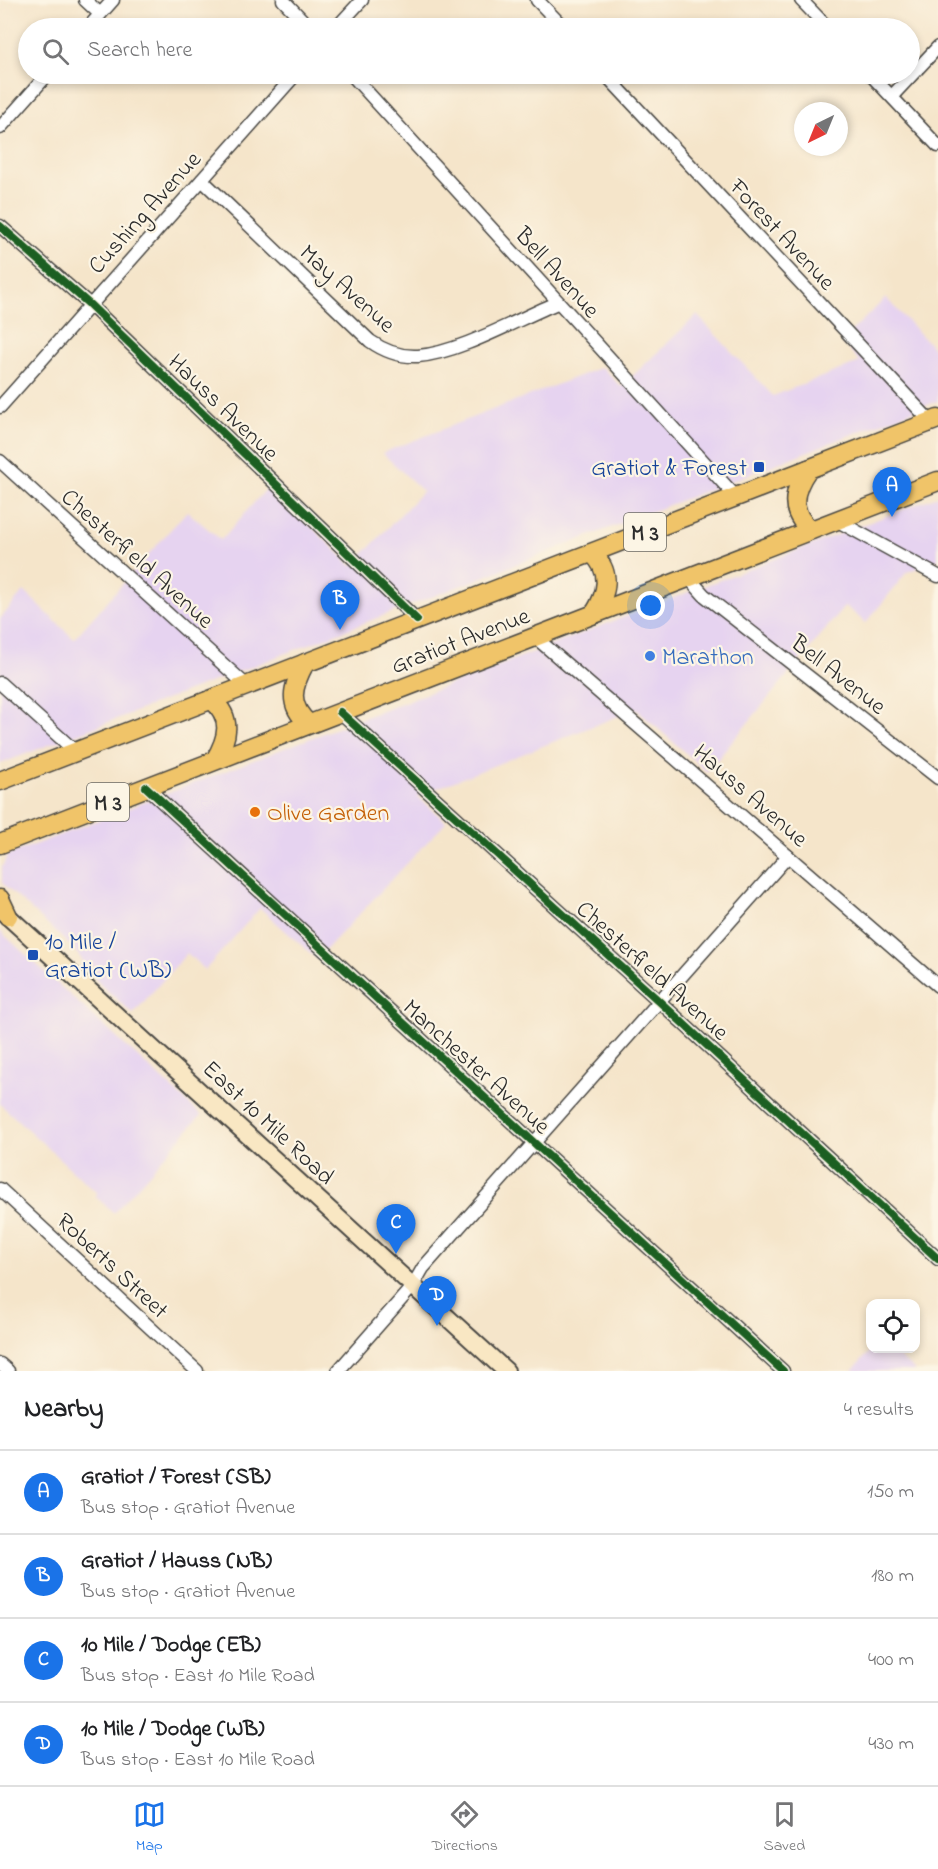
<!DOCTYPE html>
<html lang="en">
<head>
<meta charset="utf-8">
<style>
  body { margin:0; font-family:"Indie Flower",sans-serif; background:#f6f6f6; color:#202124 }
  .controls { position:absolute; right:18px; bottom:18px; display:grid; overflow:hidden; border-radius:12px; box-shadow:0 3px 9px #0003 }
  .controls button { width:54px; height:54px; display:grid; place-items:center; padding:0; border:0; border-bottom:2px solid #e0e0e0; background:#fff; color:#202124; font:30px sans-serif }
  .compass { position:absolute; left:794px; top:102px; width:54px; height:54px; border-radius:50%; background:#fff; box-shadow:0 3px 9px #0003; rotate:223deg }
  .you { position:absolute; left:651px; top:606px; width:21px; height:21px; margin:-15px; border:4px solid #fff; border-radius:50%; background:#1a73e8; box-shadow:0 0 0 9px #1a73e833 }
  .badge { display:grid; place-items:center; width:39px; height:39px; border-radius:50%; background:#1a73e8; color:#fff; font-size:20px; font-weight:700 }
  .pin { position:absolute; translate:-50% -50px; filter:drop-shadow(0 2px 3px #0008) }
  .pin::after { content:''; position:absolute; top:32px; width:21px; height:18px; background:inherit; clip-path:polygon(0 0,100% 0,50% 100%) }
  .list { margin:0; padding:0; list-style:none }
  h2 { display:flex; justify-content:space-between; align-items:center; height:78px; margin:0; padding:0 24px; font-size:26px }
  h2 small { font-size:20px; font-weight:400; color:#757577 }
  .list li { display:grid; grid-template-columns:39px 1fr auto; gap:18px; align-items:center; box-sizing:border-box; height:84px; padding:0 24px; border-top:2px solid #e0e0e0 }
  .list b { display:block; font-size:22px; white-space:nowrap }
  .list p { margin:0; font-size:20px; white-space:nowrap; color:#757577 }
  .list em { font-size:20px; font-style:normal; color:#757577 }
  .icon { flex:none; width:33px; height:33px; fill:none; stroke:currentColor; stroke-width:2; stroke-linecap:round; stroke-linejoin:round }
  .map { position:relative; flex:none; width:938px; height:1371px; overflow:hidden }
  .search { position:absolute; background:#fff; box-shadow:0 3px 9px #0003; left:18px; right:18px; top:18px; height:66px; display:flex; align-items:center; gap:15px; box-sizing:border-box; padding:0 21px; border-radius:33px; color:#757577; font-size:22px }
  .sheet { height:414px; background:#fff }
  nav { display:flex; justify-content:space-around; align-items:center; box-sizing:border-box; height:84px; border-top:2px solid #e0e0e0; background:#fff; font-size:16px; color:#757577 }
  nav a { display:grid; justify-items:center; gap:3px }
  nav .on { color:#1a73e8 }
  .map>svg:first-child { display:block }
</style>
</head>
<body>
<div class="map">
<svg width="938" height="1371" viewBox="0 0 938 1371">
  <rect width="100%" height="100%" fill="#fcf5e5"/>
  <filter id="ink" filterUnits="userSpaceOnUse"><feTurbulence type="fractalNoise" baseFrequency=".0167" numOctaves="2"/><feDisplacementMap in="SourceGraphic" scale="12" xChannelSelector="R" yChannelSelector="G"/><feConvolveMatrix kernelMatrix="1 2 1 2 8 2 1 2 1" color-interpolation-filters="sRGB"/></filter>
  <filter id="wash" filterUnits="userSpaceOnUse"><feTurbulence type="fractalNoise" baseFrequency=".008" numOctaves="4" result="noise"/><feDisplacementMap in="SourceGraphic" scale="24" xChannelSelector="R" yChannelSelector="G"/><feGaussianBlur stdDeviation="1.35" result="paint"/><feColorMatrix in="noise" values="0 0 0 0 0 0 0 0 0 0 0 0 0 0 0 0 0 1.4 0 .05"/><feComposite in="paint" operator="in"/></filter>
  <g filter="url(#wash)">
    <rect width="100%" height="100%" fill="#f5e5ca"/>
    <!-- built -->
    <g fill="#e6d3f0">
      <path d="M 886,298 L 938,353 L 938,401 L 0,764 L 0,619 L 24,591 L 74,639 L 187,511 L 221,540 L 269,486 L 352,566 L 423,491 L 382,453 L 602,367 L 621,387 L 697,315 L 773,396 L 860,362 L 841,341 Z"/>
      <path d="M 938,496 L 938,560 L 907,572 L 866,623 L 845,606 L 707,772 L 636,709 L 417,796 L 446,822 L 317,959 L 260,908 L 205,970 L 187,953 L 133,1014 L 98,982 L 74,949 L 2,883 L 2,867 L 8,855 Z"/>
      <path d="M 0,931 L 201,1115 L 114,1213 L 95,1196 L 97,1193 L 0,1104 Z"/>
      <path d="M 873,1348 L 890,1349 L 915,1371 L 852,1371 Z"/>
    </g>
  </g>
  <g filter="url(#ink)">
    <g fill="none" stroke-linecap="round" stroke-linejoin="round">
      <!-- minor casing -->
      <g stroke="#494743" stroke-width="15">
        <g id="minor">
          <path d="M 85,0 L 100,14"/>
          <path d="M 283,0 L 310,28"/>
          <path d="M 537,0 L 564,28"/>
          <path d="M 801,0 L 828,28"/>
          <path d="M 88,28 L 113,0"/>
          <path d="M 336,28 L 362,0"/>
          <path d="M 351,74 L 736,497"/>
          <path d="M 605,74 L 931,422"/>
          <path d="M 870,74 L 938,146"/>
          <path d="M 892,96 L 938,47"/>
          <path d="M 0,128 L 48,74"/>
          <path d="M 202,180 L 370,341 C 384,351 400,357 418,356 C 459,353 518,319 557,303"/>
          <path d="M 0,226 L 89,304 L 417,620"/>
          <path d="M 0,407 L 296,74"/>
          <path d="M 0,461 L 247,686"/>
          <path d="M 836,520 L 938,576"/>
          <path d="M 688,577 L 704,595 L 938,778"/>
          <path d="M 535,637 L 938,986"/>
          <path d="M 0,683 L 76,752"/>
          <path d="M 340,712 L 660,1002 L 938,1259"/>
          <path d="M 146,787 L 783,1371"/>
          <path d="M 0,1189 L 197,1371"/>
          <path d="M 0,1364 L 8,1371"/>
          <path d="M 338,1371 L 412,1287 L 423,1268 L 788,856"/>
        </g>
      </g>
      <!-- secondary casing -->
      <g stroke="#494743" stroke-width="20">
        <path id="secondary" d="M 0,909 L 506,1371"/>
      </g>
      <!-- primary casing -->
      <g stroke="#494743" stroke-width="21">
        <g id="primary">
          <path d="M 808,469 C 792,492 789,512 811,530"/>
          <path d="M 592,553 C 612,572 608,592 594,614"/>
          <path d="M 305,663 C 292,687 287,705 309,724"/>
          <path d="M 212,700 C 233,718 228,738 215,760"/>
          <path d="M 0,781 L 938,419"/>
          <path d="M 0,844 L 938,481"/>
          <path d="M 0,899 L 8,916"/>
        </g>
      </g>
      <!-- minor -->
      <use href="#minor" stroke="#fff" stroke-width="12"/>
      <!-- secondary -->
      <use href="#secondary" stroke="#f9e7c3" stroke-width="16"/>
      <!-- primary -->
      <use href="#primary" stroke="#f0c469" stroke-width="18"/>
      <!-- cycleway casing -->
      <g stroke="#fcf5e5" stroke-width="11">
        <g id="cycleway">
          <path d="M 0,226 L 89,304 L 417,620"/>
          <path d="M 340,712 L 660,1002 L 938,1259"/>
          <path d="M 146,787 L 783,1371"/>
        </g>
      </g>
      <!-- cycleway -->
      <use href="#cycleway" stroke="#1b5e20" stroke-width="8"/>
    </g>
  </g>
  <!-- markers -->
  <g fill="#1a4fb4" stroke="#fcf5e5" stroke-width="2">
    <rect x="753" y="461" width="12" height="12" rx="3"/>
    <rect x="27" y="949" width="12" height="12" rx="3"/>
  </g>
  <circle fill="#3f7fe0" stroke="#fcf5e5" stroke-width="2" cx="650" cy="656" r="6"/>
  <circle fill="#e8710a" stroke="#fcf5e5" stroke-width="2" cx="255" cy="812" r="6"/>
  <g text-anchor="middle" stroke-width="4.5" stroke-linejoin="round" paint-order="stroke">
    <!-- shield labels -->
    <g fill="#fcf5e5" stroke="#6a6863" stroke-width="1.5">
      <rect x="624" y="513" width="42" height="38" rx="4.5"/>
      <rect x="87" y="783" width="42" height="38" rx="4.5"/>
    </g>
    <g font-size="22" font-weight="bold" fill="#2b2b2b">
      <text x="645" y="540">M 3</text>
      <text x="108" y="810">M 3</text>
    </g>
    <!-- street labels -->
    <g font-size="24" fill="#2b2b2b" stroke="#fcf5e5">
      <text transform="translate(144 212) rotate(-48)" y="8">Cushing Avenue</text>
      <text transform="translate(783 234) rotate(47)" y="8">Forest Avenue</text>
      <text transform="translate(558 272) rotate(48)" y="8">Bell Avenue</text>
      <text transform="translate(348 288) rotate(42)" y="8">May Avenue</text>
      <text transform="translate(224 407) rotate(44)" y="8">Hauss Avenue</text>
      <text transform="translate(138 558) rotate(42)" y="8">Chesterfield Avenue</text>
      <text transform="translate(460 640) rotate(-21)" y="8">Gratiot Avenue</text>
      <text transform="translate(839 674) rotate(38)" y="8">Bell Avenue</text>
      <text transform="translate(751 795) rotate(41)" y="8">Hauss Avenue</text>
      <text transform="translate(653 970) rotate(42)" y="8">Chesterfield Avenue</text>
      <text transform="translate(477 1066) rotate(42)" y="8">Manchester Avenue</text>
      <text transform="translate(269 1122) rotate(43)" y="8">East 10 Mile Road</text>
      <text transform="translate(113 1265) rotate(43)" y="8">Roberts Street</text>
    </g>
    <!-- transit labels -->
    <g font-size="24" fill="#164399" stroke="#fcf5e5" text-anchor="end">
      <text x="747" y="475">Gratiot &amp; Forest</text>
      <text x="45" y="949" text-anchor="start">10 Mile /<tspan x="45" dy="28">Gratiot (WB)</tspan></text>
    </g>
    <!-- shop labels -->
    <g font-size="24" fill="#366cbe" stroke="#fcf5e5" text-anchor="start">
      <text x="662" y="664">Marathon</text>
    </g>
    <!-- food labels -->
    <g font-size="24" fill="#c56008" stroke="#fcf5e5" text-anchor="start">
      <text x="267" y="820">Olive Garden</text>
    </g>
  </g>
</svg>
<div class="controls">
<button><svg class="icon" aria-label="locate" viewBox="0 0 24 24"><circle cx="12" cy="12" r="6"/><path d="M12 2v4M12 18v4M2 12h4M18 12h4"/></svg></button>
</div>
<svg class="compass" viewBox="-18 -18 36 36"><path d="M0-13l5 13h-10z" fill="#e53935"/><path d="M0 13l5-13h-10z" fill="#757577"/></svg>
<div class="you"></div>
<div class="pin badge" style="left:892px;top:517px">A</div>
<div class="pin badge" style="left:340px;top:630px">B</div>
<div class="pin badge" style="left:396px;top:1254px">C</div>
<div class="pin badge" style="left:437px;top:1326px">D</div>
<div class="search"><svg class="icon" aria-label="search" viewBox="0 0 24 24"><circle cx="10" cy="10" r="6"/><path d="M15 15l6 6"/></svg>Search here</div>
</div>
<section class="sheet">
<h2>Nearby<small>4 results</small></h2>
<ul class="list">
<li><span class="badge">A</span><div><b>Gratiot / Forest (SB)</b><p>Bus stop · Gratiot Avenue</p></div><em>150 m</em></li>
<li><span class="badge">B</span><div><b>Gratiot / Hauss (NB)</b><p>Bus stop · Gratiot Avenue</p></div><em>180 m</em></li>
<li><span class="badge">C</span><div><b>10 Mile / Dodge (EB)</b><p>Bus stop · East 10 Mile Road</p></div><em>400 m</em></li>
<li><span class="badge">D</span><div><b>10 Mile / Dodge (WB)</b><p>Bus stop · East 10 Mile Road</p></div><em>430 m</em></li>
</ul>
</section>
<nav>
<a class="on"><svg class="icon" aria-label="map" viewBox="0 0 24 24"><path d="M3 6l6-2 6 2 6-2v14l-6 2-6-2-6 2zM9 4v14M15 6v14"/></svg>Map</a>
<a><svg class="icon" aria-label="directions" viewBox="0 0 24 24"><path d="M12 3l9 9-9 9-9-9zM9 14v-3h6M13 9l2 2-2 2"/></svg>Directions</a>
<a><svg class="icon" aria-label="saved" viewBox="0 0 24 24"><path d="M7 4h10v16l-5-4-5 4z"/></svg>Saved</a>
</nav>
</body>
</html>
